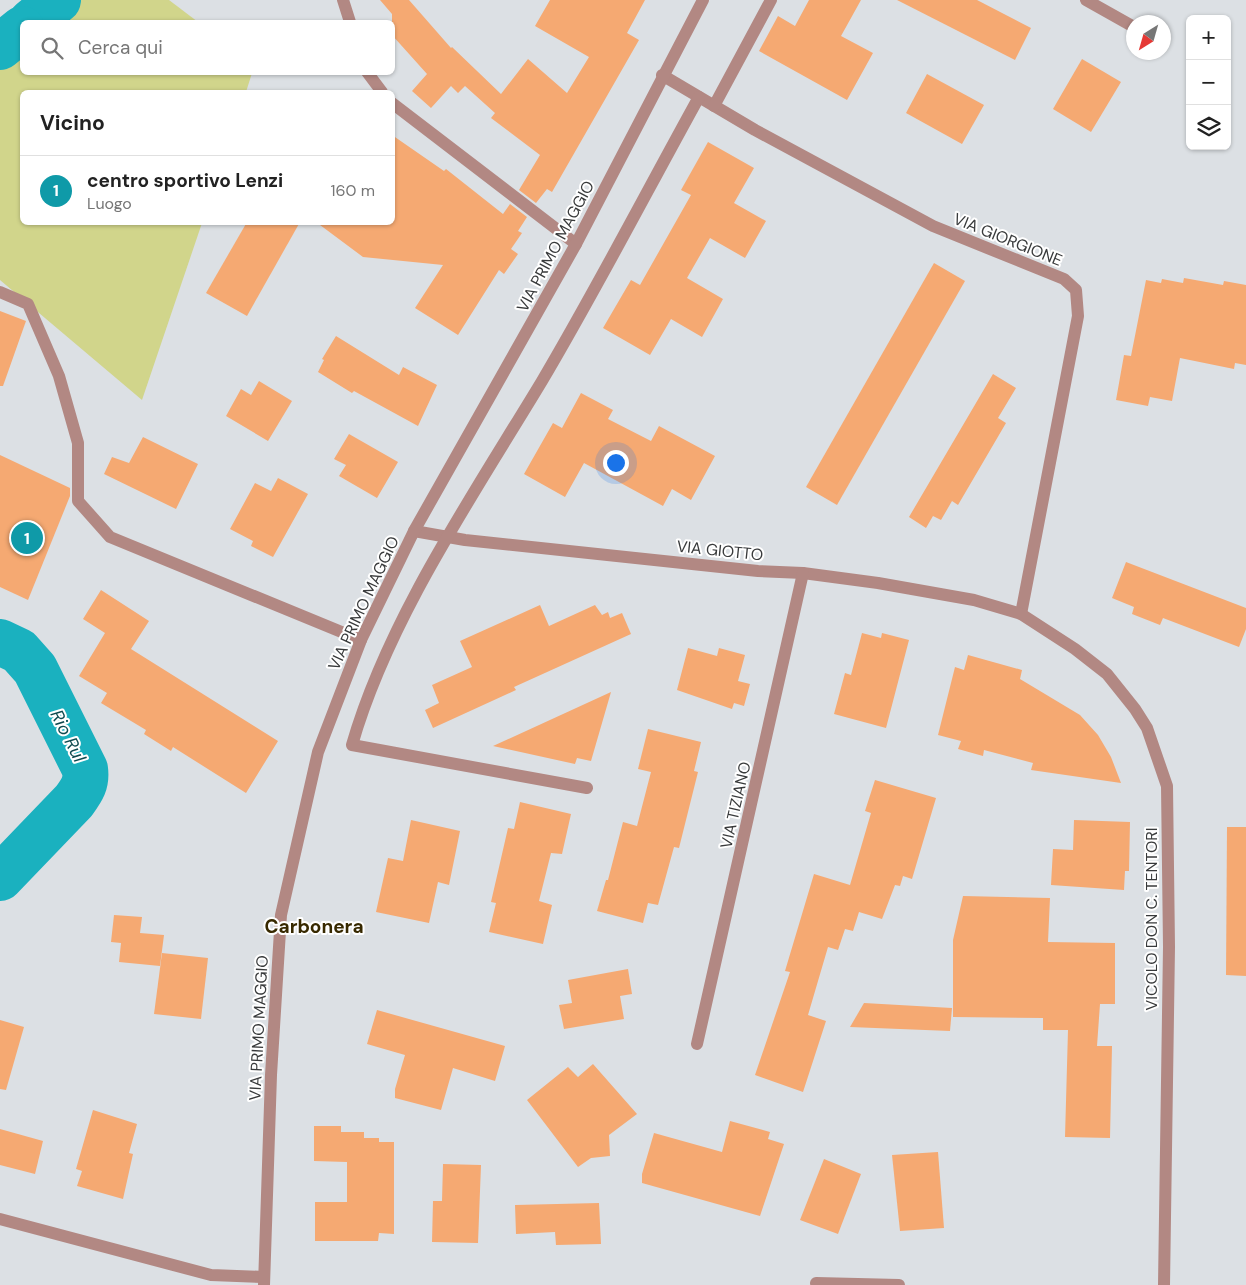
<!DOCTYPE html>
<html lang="it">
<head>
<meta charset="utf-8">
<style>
  body { margin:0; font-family:"DM Sans",sans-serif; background:#f2f2f2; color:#222 }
  .controls { position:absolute; right:15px; top:15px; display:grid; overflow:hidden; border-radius:8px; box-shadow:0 1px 4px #0004 }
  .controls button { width:45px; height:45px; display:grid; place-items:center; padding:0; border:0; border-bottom:1px solid #e0e0e0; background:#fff; color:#222; font:25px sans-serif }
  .compass { position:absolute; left:1126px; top:15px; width:45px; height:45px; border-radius:50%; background:#fff; box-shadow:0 1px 4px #0004; rotate:217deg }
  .you { position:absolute; left:615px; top:462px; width:18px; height:18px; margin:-12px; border:4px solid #fff; border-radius:50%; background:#1a73e8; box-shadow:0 0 0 8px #1a73e833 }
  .badge { display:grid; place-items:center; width:32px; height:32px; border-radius:50%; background:#7c3aed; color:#fff; font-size:16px; font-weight:700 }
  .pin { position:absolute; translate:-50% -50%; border:2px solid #fff; box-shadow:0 1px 5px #0006 }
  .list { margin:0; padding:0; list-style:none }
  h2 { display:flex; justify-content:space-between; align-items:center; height:65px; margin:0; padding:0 20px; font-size:21px }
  h2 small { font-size:16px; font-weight:400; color:#767676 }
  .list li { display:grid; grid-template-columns:32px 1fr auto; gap:15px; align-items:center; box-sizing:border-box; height:70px; padding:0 20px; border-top:1px solid #e0e0e0 }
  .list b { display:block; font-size:19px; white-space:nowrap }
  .list p { margin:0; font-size:16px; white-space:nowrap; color:#767676 }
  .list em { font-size:16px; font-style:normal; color:#767676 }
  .icon { flex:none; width:28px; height:28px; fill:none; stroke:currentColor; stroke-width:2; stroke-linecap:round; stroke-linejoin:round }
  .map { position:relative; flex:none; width:1246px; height:1285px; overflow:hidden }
  .search { position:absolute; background:#fff; box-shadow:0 1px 4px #0004; left:20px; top:20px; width:375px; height:55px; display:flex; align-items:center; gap:12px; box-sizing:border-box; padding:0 18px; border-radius:8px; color:#767676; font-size:19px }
  .panel { position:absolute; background:#fff; box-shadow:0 1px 4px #0004; left:20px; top:90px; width:375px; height:135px; border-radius:8px }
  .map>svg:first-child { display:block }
</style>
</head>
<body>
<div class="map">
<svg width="1246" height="1285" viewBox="0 0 1246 1285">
  <rect width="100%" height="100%" fill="#dce0e4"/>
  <!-- green -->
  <g fill="#d1d58b">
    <path d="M 76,0 L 169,0 L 198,22 L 68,22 Z"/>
    <path d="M 22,29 L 22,72 L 252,73 L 246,92 L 22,92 L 22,222 L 202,223 L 142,400 L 0,280 L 0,47 Z"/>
  </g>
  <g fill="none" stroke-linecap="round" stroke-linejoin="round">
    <!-- river -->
    <g stroke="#1ab1bf" stroke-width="46">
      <path d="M 31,22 L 58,0"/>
      <path d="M 0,47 L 22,29"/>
      <path d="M 0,642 L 19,651 L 35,669 L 85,769 C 87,783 82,790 74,801 L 0,878"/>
    </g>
  </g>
  <!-- building -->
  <g fill="#f5a972">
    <path d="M 380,0 L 409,0 L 451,48 L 452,47 L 501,94 L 528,59 L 567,93 L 589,57 L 535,26 L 550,0 L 645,0 L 627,33 L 639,40 L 552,192 L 547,189 L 536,203 L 519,190 L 540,155 L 491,118 L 495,113 L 465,86 L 458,93 L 451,86 L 431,108 L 412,91 L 427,74 L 392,35 L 392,14 Z"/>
    <path d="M 809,0 L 861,0 L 841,36 L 873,53 L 847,100 L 759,51 L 778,16 L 795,26 Z"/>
    <path d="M 897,0 L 977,0 L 1031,28 L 1015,60 Z"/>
    <path d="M 1082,59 L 1121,82 L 1091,132 L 1053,109 Z"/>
    <path d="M 927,74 L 984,105 L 962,144 L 906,113 Z"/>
    <path d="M 392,135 L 444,171 L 446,169 L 503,214 L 510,204 L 527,217 L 518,231 L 522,233 L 511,249 L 518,254 L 504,274 L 499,270 L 458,335 L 415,308 L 443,265 L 363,257 L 316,222 L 392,222 Z"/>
    <path d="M 708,142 L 754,168 L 734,203 L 766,221 L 745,258 L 710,238 L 687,278 L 723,299 L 702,337 L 671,319 L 650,355 L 603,328 L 631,280 L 640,285 L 691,195 L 681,190 Z"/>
    <path d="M 247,222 L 300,222 L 247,316 L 206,293 Z"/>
    <path d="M 934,263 L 965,281 L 837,505 L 806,487 Z"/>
    <path d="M 1184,278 L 1223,285 L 1224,281 L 1246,285 L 1246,365 L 1235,363 L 1234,369 L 1180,358 L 1172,401 L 1150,397 L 1148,406 L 1116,400 L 1124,355 L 1131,356 L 1146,280 L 1161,283 L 1162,279 L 1183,283 Z"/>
    <path d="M 0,311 L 26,321 L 3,386 L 0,386 Z"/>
    <path d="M 336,336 L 399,375 L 403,367 L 437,385 L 418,426 L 354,391 L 352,393 L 318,372 L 324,360 L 322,359 Z"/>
    <path d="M 993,374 L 1016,388 L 998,418 L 1006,423 L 958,505 L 952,501 L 941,520 L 933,516 L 926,528 L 909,517 Z"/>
    <path d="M 259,381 L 292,401 L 268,441 L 226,416 L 241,389 L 251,395 Z"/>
    <path d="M 581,393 L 613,410 L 608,419 L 651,441 L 659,426 L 715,456 L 691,500 L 672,489 L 663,506 L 584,463 L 565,497 L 524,474 L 553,423 L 562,428 Z"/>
    <path d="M 349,434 L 398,462 L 377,498 L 339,476 L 346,465 L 334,459 Z"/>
    <path d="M 143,437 L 198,464 L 176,509 L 104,474 L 112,457 L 129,463 Z"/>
    <path d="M 0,455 L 70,488 L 70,496 L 28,600 L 0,587 Z"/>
    <path d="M 278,478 L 308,494 L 273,557 L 251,546 L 253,541 L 230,529 L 255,483 L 271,491 Z"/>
    <path d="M 1126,562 L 1246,608 L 1246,629 L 1239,647 L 1163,618 L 1160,625 L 1132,614 L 1134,607 L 1112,598 Z"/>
    <path d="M 101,590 L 149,621 L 131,649 L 278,741 L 246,793 L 173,747 L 171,751 L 144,734 L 146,730 L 101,703 L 107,693 L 79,676 L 105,633 L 83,619 Z"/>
    <path d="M 540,605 L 549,626 L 595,605 L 602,615 L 608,612 L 610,618 L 622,613 L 631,634 L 514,687 L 516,690 L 433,728 L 425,710 L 439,703 L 432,685 L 472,667 L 460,641 Z"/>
    <path d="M 862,633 L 881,638 L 882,633 L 909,640 L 886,728 L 834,714 L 845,673 L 851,675 Z"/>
    <path d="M 688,648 L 717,656 L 719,648 L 745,655 L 738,681 L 750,684 L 744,706 L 734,703 L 732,709 L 677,690 Z"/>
    <path d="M 968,655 L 1022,670 L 1020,679 L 1080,715 L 1098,735 L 1111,757 L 1121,783 L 1031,770 L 1033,763 L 984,750 L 983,756 L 958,749 L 961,741 L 938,735 L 955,667 L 964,670 Z"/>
    <path d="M 611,692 L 591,761 L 577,758 L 575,764 L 493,746 Z"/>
    <path d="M 648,729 L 701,742 L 694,771 L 698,772 L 679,848 L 674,847 L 658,905 L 648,903 L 643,923 L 597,911 L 606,880 L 608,880 L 623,822 L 637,826 L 651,772 L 638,769 Z"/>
    <path d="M 875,780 L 936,798 L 912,879 L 903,876 L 900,886 L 895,885 L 882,919 L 859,912 L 853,931 L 845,929 L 838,950 L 828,947 L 808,1015 L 826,1021 L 803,1092 L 755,1075 L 790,972 L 785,971 L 814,874 L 850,885 L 871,813 L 865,811 Z"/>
    <path d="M 520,802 L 571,814 L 562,854 L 551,853 L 539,901 L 552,905 L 543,944 L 489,932 L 496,903 L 491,902 L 508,828 L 514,829 Z"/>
    <path d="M 411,820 L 460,831 L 449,885 L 438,882 L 429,923 L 376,912 L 388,858 L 403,861 Z"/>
    <path d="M 1074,820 L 1130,822 L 1129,871 L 1125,871 L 1124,890 L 1051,885 L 1053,849 L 1073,850 Z"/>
    <path d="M 1227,827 L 1246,827 L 1246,976 L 1226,975 Z"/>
    <path d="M 963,896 L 1050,898 L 1048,942 L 1115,943 L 1115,1004 L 1100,1004 L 1097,1046 L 1112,1046 L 1110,1138 L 1065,1137 L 1068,1030 L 1043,1030 L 1043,1018 L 953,1017 L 953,940 Z"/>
    <path d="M 114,915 L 142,917 L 140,933 L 164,935 L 160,966 L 119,962 L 121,943 L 111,942 Z"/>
    <path d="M 162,953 L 208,958 L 201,1019 L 154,1014 Z"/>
    <path d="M 628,969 L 632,994 L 620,996 L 624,1019 L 564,1029 L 559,1005 L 572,1003 L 568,980 Z"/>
    <path d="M 864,1003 L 952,1008 L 950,1031 L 850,1027 Z"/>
    <path d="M 377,1010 L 505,1046 L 495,1081 L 453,1068 L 441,1110 L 395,1098 L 395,1089 L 405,1055 L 367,1044 Z"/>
    <path d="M 0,1020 L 24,1027 L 6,1090 L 0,1089 Z"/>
    <path d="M 593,1064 L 637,1114 L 609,1135 L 610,1156 L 591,1158 L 578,1167 L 527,1100 L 568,1067 L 578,1077 Z"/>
    <path d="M 93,1110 L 137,1124 L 129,1153 L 133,1154 L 123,1199 L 77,1186 L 82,1171 L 76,1169 Z"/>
    <path d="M 730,1121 L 770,1132 L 768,1139 L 784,1144 L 760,1216 L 642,1183 L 642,1174 L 654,1133 L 722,1152 Z"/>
    <path d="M 314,1126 L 341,1126 L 341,1132 L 364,1132 L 364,1138 L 379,1138 L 379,1142 L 394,1142 L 394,1234 L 379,1233 L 378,1241 L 315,1241 L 315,1202 L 347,1202 L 347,1162 L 314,1161 Z"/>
    <path d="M 0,1129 L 43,1141 L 35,1174 L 0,1165 Z"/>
    <path d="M 938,1152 L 944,1228 L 900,1231 L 892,1155 Z"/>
    <path d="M 824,1159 L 861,1174 L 838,1234 L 800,1220 Z"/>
    <path d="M 443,1164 L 481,1165 L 478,1243 L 432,1242 L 433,1201 L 442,1201 Z"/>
    <path d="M 599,1203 L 601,1244 L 556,1245 L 555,1232 L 516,1234 L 515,1205 Z"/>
  </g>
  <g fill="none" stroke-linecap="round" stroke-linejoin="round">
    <!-- minor -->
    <g stroke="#b28883" stroke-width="12">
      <path d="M 343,0 L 350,22"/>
      <path d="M 1086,0 L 1134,27"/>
      <path d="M 367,72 L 382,92"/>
      <path d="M 662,75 L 755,130 L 933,226 L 1064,279 L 1076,290 L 1078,316 L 1021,614"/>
      <path d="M 392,103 L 576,244"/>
      <path d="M 714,106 L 771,0"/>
      <path d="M 0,292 L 28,304 L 59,376 L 78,443 L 78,501 L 110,537 L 361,640"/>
      <path d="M 414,531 L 465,540 L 758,571 L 803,573 L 878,583 L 974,600 L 1021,614 L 1075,649 L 1107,674 L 1135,709 L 1147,728 L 1167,786 L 1169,947 L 1164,1285"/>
      <path d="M 587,788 L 352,745 C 388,619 474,494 542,381 C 597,288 647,191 699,97"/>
      <path d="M 697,1044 L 803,573"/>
      <path d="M 0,1219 L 211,1275 L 264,1277"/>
      <path d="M 816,1283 L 899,1285"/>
      <path d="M 264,1285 L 271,1075 L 281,915 L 318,752 L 361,640 L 414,531 L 576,244 L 703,0"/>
    </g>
  </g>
  <g text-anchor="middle" stroke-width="4" stroke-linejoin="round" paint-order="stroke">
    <!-- street labels -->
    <g font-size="16" fill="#383a3b" stroke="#fff">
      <text transform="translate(1008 239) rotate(22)" y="6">VIA GIORGIONE</text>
      <text transform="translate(555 246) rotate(-62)" y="6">VIA PRIMO MAGGIO</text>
      <text transform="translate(720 550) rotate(6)" y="6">VIA GIOTTO</text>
      <text transform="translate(363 603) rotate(-65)" y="6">VIA PRIMO MAGGIO</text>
      <text transform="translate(735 805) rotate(-77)" y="6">VIA TIZIANO</text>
      <text transform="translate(1151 919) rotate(-90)" y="6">VICOLO DON C. TENTORI</text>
      <text transform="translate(258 1028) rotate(-87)" y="6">VIA PRIMO MAGGIO</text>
    </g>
    <!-- water labels -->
    <g font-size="18" font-style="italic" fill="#0f4a4f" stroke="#fff">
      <text transform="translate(68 736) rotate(63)" y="6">Rio Rul</text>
    </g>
    <!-- quarter labels -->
    <g font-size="19" font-weight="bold" fill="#372900" stroke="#fff">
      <text x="314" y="933">Carbonera</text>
    </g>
  </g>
</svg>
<div class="controls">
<button>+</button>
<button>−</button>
<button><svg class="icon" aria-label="layers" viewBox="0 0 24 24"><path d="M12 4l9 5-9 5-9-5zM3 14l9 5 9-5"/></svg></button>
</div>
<svg class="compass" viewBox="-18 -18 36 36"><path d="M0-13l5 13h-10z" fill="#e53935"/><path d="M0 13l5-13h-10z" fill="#767676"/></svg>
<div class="you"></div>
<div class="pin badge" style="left:27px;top:538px;background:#0f9aa8">1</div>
<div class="search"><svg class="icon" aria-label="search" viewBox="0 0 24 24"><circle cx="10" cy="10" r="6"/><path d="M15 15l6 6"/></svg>Cerca qui</div>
<section class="panel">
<h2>Vicino<small></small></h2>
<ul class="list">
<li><span class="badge" style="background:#0f9aa8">1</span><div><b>centro sportivo Lenzi</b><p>Luogo</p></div><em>160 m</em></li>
</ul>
</section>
</div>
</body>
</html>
